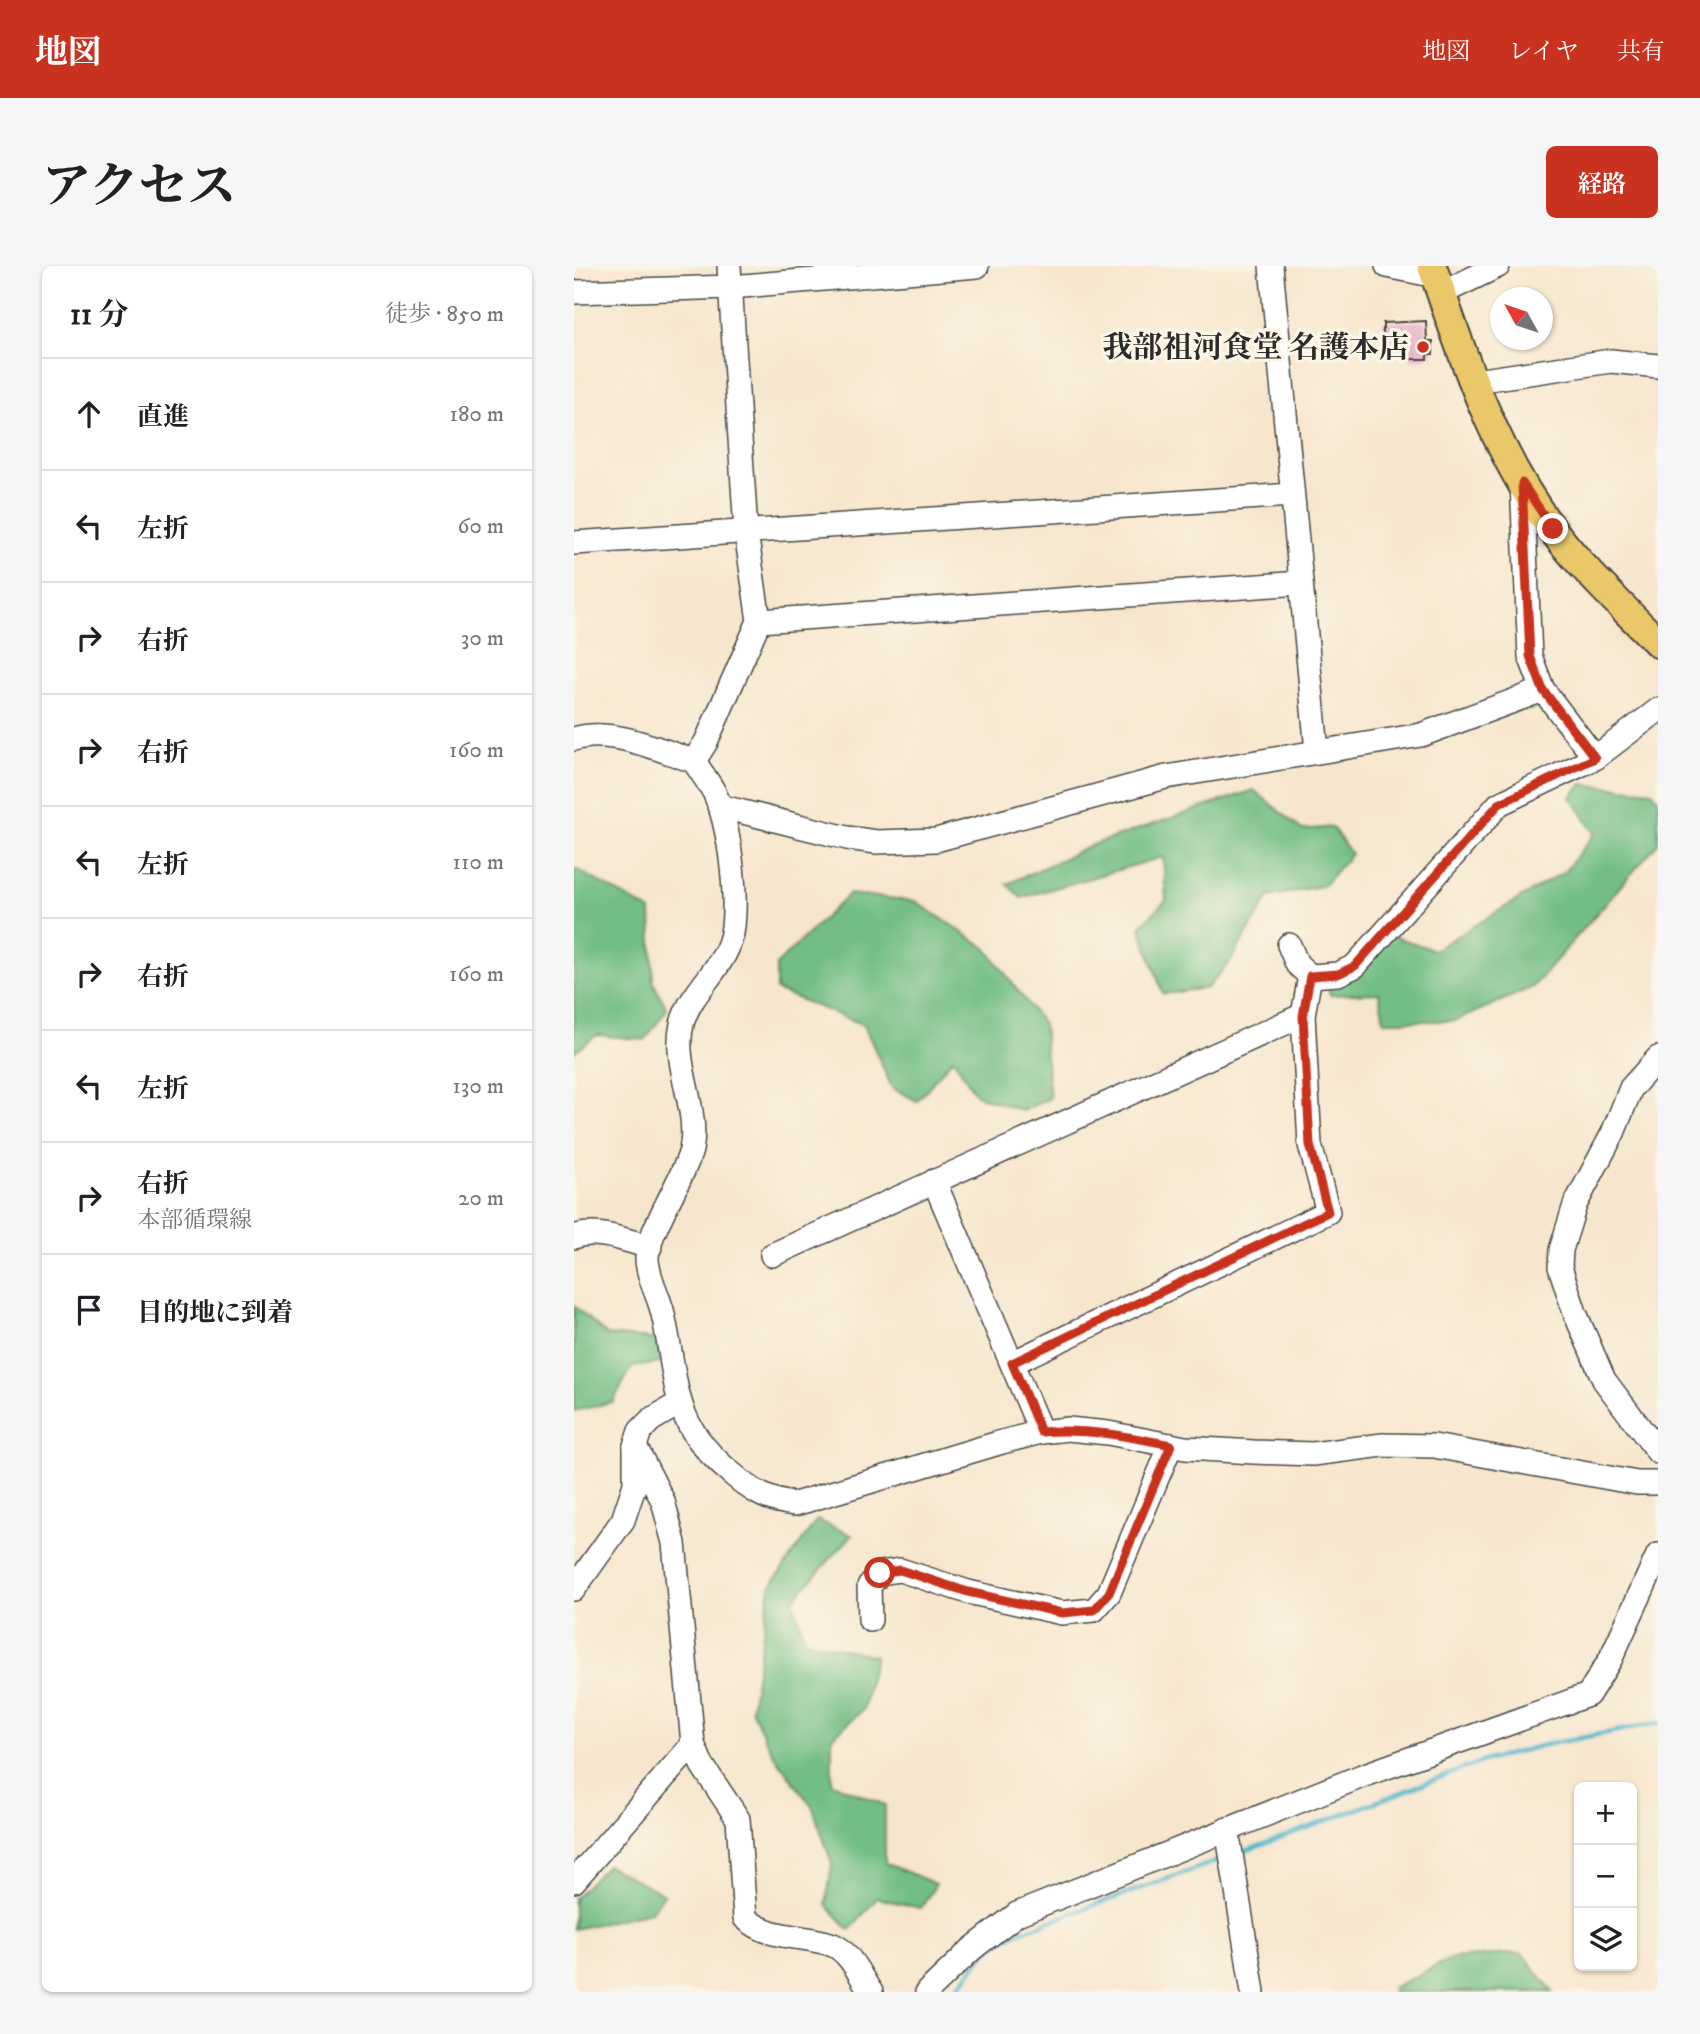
<!DOCTYPE html>
<html lang="ja">
<head>
<meta charset="utf-8">
<style>
  body { margin:0; font-family:"IM FELL DW Pica","Noto Serif JP",serif; background:#f6f6f6; color:#202124 }
  .controls { position:absolute; right:21px; bottom:21px; display:grid; overflow:hidden; border-radius:10px; box-shadow:0 2px 5px #0004 }
  .controls button { width:63px; height:63px; display:grid; place-items:center; padding:0; border:0; border-bottom:2px solid #e0e0e0; background:#fff; color:#202124; font:35px sans-serif }
  .compass { position:absolute; left:916px; top:21px; width:63px; height:63px; border-radius:50%; background:#fff; box-shadow:0 2px 5px #0004; rotate:310deg }
  .stop { position:absolute; width:21px; height:21px; margin:-16px; border:5px solid #c8321e; border-radius:50%; background:#fff }
  .stop.end { background:#c8321e; border-color:#fff; box-shadow:0 2px 7px #0008 }
  .list { margin:0; padding:0; list-style:none }
  h2 { display:flex; justify-content:space-between; align-items:center; height:91px; margin:0; padding:0 28px; font-size:30px }
  h2 small { font-size:23px; font-weight:400; color:#757577 }
  .list li { display:grid; grid-template-columns:46px 1fr auto; gap:21px; align-items:center; box-sizing:border-box; height:112px; padding:0 28px; border-top:2px solid #e0e0e0 }
  .list b { display:block; font-size:26px; white-space:nowrap }
  .list p { margin:0; font-size:23px; white-space:nowrap; color:#757577 }
  .list em { font-size:23px; font-style:normal; color:#757577 }
  .icon { flex:none; width:38px; height:38px; fill:none; stroke:currentColor; stroke-width:2; stroke-linecap:round; stroke-linejoin:round }
  .map { position:relative; flex:none; width:1084px; height:1726px; overflow:hidden; border-radius:10px }
  header { display:flex; align-items:center; gap:42px; box-sizing:border-box; height:98px; padding:0 35px; background:#c8321e; color:#fff }
  header strong { font-size:33px }
  nav { display:flex; gap:38px; margin-inline-start:auto; font-size:24px }
  .intro { display:flex; align-items:center; justify-content:space-between; box-sizing:border-box; height:168px; padding:0 42px }
  h1 { margin:0; font-size:49px }
  .button { padding:18px 32px; border-radius:10px; background:#c8321e; color:#fff; font-size:24px; font-weight:700 }
  main { display:flex; gap:42px; padding:0 42px }
  aside { flex:1; background:#fff; border-radius:10px; box-shadow:0 2px 5px #0004 }
  .map>svg:first-child { display:block }
</style>
</head>
<body>
<header>
<strong>地図</strong>
<nav><a>地図</a><a>レイヤ</a><a>共有</a></nav>
</header>
<div class="intro"><h1>アクセス</h1><a class="button">経路</a></div>
<main>
<aside>
<h2>11 分<small>徒歩 · 850 m</small></h2>
<ul class="list">
<li><svg class="icon" aria-label="ahead" viewBox="0 0 24 24"><path d="M12 20V5M6 11l6-6 6 6"/></svg><div><b>直進</b></div><em>180 m</em></li>
<li><svg class="icon" aria-label="left" viewBox="0 0 24 24"><path d="M17 20v-9H6M10 6l-5 5 5 5"/></svg><div><b>左折</b></div><em>60 m</em></li>
<li><svg class="icon" aria-label="right" viewBox="0 0 24 24"><path d="M7 20v-9h11M14 6l5 5-5 5"/></svg><div><b>右折</b></div><em>30 m</em></li>
<li><svg class="icon" aria-label="right" viewBox="0 0 24 24"><path d="M7 20v-9h11M14 6l5 5-5 5"/></svg><div><b>右折</b></div><em>160 m</em></li>
<li><svg class="icon" aria-label="left" viewBox="0 0 24 24"><path d="M17 20v-9H6M10 6l-5 5 5 5"/></svg><div><b>左折</b></div><em>110 m</em></li>
<li><svg class="icon" aria-label="right" viewBox="0 0 24 24"><path d="M7 20v-9h11M14 6l5 5-5 5"/></svg><div><b>右折</b></div><em>160 m</em></li>
<li><svg class="icon" aria-label="left" viewBox="0 0 24 24"><path d="M17 20v-9H6M10 6l-5 5 5 5"/></svg><div><b>左折</b></div><em>130 m</em></li>
<li><svg class="icon" aria-label="right" viewBox="0 0 24 24"><path d="M7 20v-9h11M14 6l5 5-5 5"/></svg><div><b>右折</b><p>本部循環線</p></div><em>20 m</em></li>
<li><svg class="icon" aria-label="arrive" viewBox="0 0 24 24"><path d="M6 21V4h12l-3 4 3 4H6"/></svg><div><b>目的地に到着</b></div></li>
</ul>
</aside>
<div class="map">
<svg width="1084" height="1726" viewBox="0 0 1084 1726">
  <rect width="100%" height="100%" fill="#fcf5e5"/>
  <filter id="ink" filterUnits="userSpaceOnUse"><feTurbulence type="fractalNoise" baseFrequency=".0143" numOctaves="2"/><feDisplacementMap in="SourceGraphic" scale="14" xChannelSelector="R" yChannelSelector="G"/><feConvolveMatrix kernelMatrix="1 2 1 2 8 2 1 2 1" color-interpolation-filters="sRGB"/></filter>
  <filter id="wash" filterUnits="userSpaceOnUse"><feTurbulence type="fractalNoise" baseFrequency=".00686" numOctaves="4" result="noise"/><feDisplacementMap in="SourceGraphic" scale="28" xChannelSelector="R" yChannelSelector="G"/><feGaussianBlur stdDeviation="1.57" result="paint"/><feColorMatrix in="noise" values="0 0 0 0 0 0 0 0 0 0 0 0 0 0 0 0 0 1.4 0 .05"/><feComposite in="paint" operator="in"/></filter>
  <g filter="url(#wash)">
    <rect width="100%" height="100%" fill="#f6e6cd"/>
    <!-- forest -->
    <g fill="#73be86" stroke="#4f7458" stroke-width="2">
      <path d="M 1008,518 L 1078,525 L 1084,533 L 1084,577 L 959,721 L 881,755 L 810,755 L 805,727 L 756,729 L 753,715 L 816,669 L 860,684 L 991,605 L 1021,567 L 997,531 Z"/>
      <path d="M 680,524 L 728,564 L 758,561 L 777,588 L 750,619 L 695,631 L 656,696 L 633,722 L 589,728 L 566,661 L 592,634 L 589,591 L 447,632 L 433,618 L 521,578 Z"/>
      <path d="M 0,602 L 77,645 L 79,716 L 93,743 L 71,774 L 23,769 L 0,786 Z"/>
      <path d="M 275,628 L 341,635 L 412,682 L 469,758 L 476,832 L 448,845 L 402,829 L 379,792 L 343,835 L 318,822 L 290,759 L 202,724 L 202,699 Z"/>
      <path d="M 0,1040 L 33,1069 L 92,1074 L 94,1096 L 58,1101 L 39,1136 L 0,1145 Z"/>
      <path d="M 243,1254 L 278,1269 L 219,1334 L 231,1374 L 301,1390 L 289,1444 L 258,1471 L 258,1517 L 311,1539 L 311,1597 L 362,1618 L 347,1642 L 303,1632 L 276,1664 L 252,1639 L 258,1598 L 239,1542 L 199,1488 L 177,1443 L 196,1321 Z"/>
      <path d="M 33,1599 L 90,1628 L 77,1646 L 0,1663 L 0,1632 Z"/>
      <path d="M 948,1687 L 979,1726 L 819,1726 L 818,1722 L 878,1692 Z"/>
    </g>
    <g fill="none" stroke-linecap="round" stroke-linejoin="round">
      <!-- stream -->
      <g stroke="#4fb6cd" stroke-width="4.5">
        <path d="M 664,1588 L 910,1495 L 970,1479 L 1084,1457"/>
        <path d="M 380,1726 L 414,1684 L 440,1668 L 649,1593"/>
      </g>
    </g>
    <g id="blocks">
      <!-- building -->
      <path fill="#e5acc8" d="M 852,55 L 853,75 L 859,75 L 859,88 L 853,88 L 853,93 L 836,93 L 836,84 L 809,85 L 809,57 Z"/>
    </g>
  </g>
  <g filter="url(#ink)">
    <use href="#blocks" fill-opacity="0" stroke="#494743" stroke-width="2"/>
    <g fill="none" stroke-linecap="round" stroke-linejoin="round">
      <!-- minor casing -->
      <g stroke="#494743" stroke-width="26">
        <g id="minor">
          <path d="M 697,0 L 743,485"/>
          <path d="M 813,0 L 862,10"/>
          <path d="M 0,26 L 157,21 L 403,0"/>
          <path d="M 868,27 L 924,0"/>
          <path d="M 901,115 L 1037,95 L 1084,100"/>
          <path d="M 948,218 L 956,390 L 969,424 L 1021,492"/>
          <path d="M 0,277 L 718,229"/>
          <path d="M 185,355 L 727,317"/>
          <path d="M 0,473 C 36,461 85,484 120,495 C 126,505 134,515 140,526 C 156,559 163,625 159,661 C 155,701 117,722 108,758 C 98,800 126,842 117,884 C 110,912 73,967 73,992 C 73,1010 85,1030 89,1048 C 105,1119 95,1156 157,1207 C 178,1225 193,1235 221,1238 L 428,1176 L 467,1166 L 494,1163 L 534,1167 L 611,1182 L 680,1186 L 739,1188 L 809,1179 L 860,1180 L 1063,1217 L 1084,1217"/>
          <path d="M 120,495 L 132,476 L 185,355 L 172,266 L 155,0"/>
          <path d="M 145,540 L 273,572 L 303,576 L 362,574 L 592,511 L 847,469 L 969,424"/>
          <path d="M 715,679 L 723,698 L 736,710 L 764,708 L 781,700 L 925,538 L 1021,492 L 1084,444"/>
          <path d="M 1084,792 L 1057,822 L 1039,867 L 1001,939 L 987,984 L 986,1001 L 1001,1047 L 1030,1114 L 1084,1186"/>
          <path d="M 360,915 L 467,1166"/>
          <path d="M 0,971 C 21,962 54,975 76,981"/>
          <path d="M 198,989 L 729,749"/>
          <path d="M 438,1097 L 754,946 L 736,879 L 729,749 L 736,710"/>
          <path d="M 61,1180 L 89,1235 L 100,1277 L 119,1478 L 128,1499 L 164,1553 L 171,1652 C 197,1675 229,1668 259,1679 C 276,1686 287,1712 297,1726"/>
          <path d="M 0,1323 L 49,1254 L 61,1218 L 61,1180 L 66,1165 L 77,1154 L 104,1138"/>
          <path d="M 296,1354 L 295,1320 L 306,1307 L 326,1304 L 394,1326 L 488,1347 L 520,1344 L 535,1327 L 597,1179"/>
          <path d="M 653,1563 L 679,1726"/>
          <path d="M 0,1615 L 119,1478"/>
          <path d="M 353,1726 L 398,1683 L 443,1648 L 788,1510 L 1014,1429 L 1036,1394 L 1084,1289"/>
        </g>
      </g>
      <!-- major casing -->
      <g stroke="#494743" stroke-width="32">
        <path id="major" d="M 858,0 C 888,89 921,188 978,263 C 1009,304 1048,340 1084,377"/>
      </g>
      <!-- minor -->
      <use href="#minor" stroke="#fff" stroke-width="23"/>
      <!-- major -->
      <use href="#major" stroke="#eac769" stroke-width="28"/>
    </g>
  </g>
  <g fill="none" stroke-linecap="round" stroke-linejoin="round" filter="url(#ink)">
    <!-- route -->
    <path stroke="#c8321e" stroke-width="9" d="M 306,1307 L 326,1304 L 394,1326 L 488,1347 L 520,1344 L 535,1327 L 597,1179 C 553,1170 512,1162 467,1166 L 438,1097 L 754,946 L 736,879 L 729,750 L 736,710 L 764,708 L 781,700 L 925,538 L 1021,492 L 969,424 L 956,390 L 948,217 L 979,263"/>
  </g>
  <!-- markers -->
  <circle fill="#c8321e" stroke="#fcf5e5" stroke-width="2.5" cx="849" cy="81" r="7"/>
  <g text-anchor="middle" stroke-width="7" stroke-linejoin="round" paint-order="stroke">
    <!-- poi labels -->
    <g font-size="30" font-weight="bold" fill="#2b2b2b" stroke="#fcf5e5" text-anchor="end">
      <text x="835" y="91">我部祖河食堂 名護本店</text>
    </g>
  </g>
</svg>
<div class="controls">
<button>+</button>
<button>−</button>
<button><svg class="icon" aria-label="layers" viewBox="0 0 24 24"><path d="M12 4l9 5-9 5-9-5zM3 14l9 5 9-5"/></svg></button>
</div>
<svg class="compass" viewBox="-18 -18 36 36"><path d="M0-13l5 13h-10z" fill="#e53935"/><path d="M0 13l5-13h-10z" fill="#757577"/></svg>
<div class="stop" style="left:306px;top:1307px"></div>
<div class="stop end" style="left:979px;top:263px"></div>
</div>
</main>
</body>
</html>
